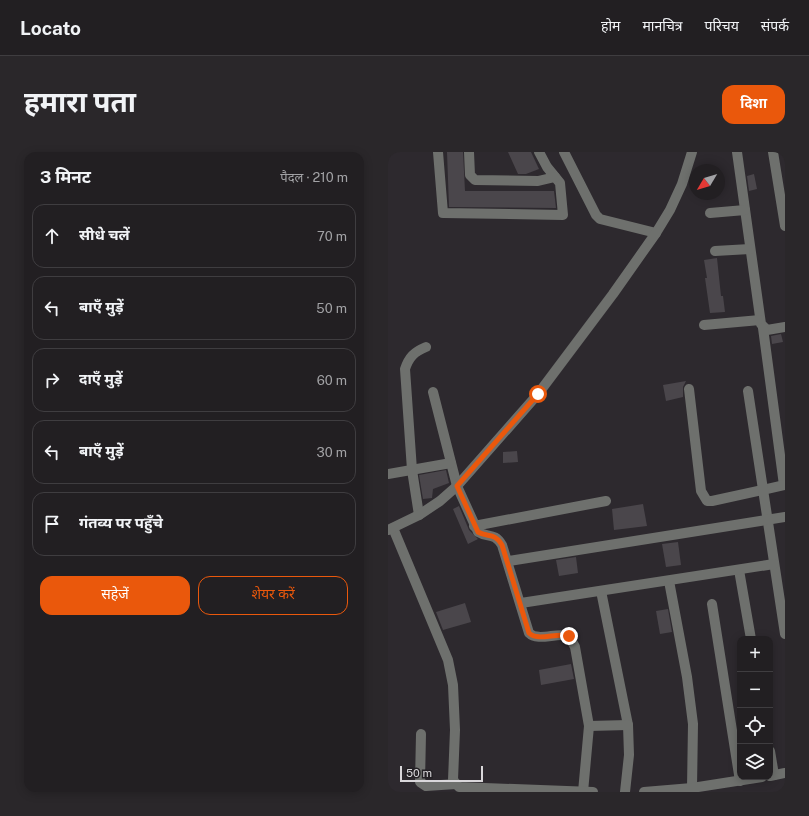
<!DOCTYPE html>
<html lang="hi">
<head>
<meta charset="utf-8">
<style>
  body { margin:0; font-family:"Public Sans","Noto Sans Devanagari",sans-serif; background:#2a272a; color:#f1f3f6 }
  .controls { position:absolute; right:12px; bottom:12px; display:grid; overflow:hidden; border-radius:8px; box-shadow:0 2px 10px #0003 }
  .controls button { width:36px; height:36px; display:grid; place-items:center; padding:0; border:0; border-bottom:1px solid #3f3d40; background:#221f22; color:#f1f3f6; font:20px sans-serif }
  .compass { position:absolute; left:301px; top:12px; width:36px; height:36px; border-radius:50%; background:#221f22; box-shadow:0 2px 10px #0003; rotate:232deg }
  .scale { position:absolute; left:12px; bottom:10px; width:83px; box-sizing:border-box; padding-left:4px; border:2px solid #d9d7da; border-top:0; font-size:11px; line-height:14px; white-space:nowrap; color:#d9d7da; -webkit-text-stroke:3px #232024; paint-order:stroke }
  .stop { position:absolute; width:12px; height:12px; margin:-9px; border:3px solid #ea580c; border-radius:50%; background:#fff }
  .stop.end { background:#ea580c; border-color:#fff; box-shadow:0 1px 4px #0008 }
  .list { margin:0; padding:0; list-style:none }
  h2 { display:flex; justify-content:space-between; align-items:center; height:52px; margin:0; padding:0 16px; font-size:17px }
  h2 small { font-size:13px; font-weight:400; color:#a2a2a5 }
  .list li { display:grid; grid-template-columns:26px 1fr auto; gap:12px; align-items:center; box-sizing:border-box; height:64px; margin:0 8px 8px; padding:0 8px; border:1px solid #3f3d40; border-radius:12px }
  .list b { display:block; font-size:15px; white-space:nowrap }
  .list em { font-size:13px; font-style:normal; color:#a2a2a5 }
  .actions { display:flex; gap:8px; padding:12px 16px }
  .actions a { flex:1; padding:9px 0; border:1px solid #ea580c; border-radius:12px; text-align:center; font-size:14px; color:#ea580c }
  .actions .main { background:#ea580c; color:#fff }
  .icon { flex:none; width:22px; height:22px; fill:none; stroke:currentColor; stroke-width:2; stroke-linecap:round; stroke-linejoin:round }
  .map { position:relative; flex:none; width:397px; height:640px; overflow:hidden; border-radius:12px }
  header { display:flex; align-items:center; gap:24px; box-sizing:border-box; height:56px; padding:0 20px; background:#221f22; border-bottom:1px solid #3f3d40 }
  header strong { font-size:19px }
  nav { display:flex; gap:22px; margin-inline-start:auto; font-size:14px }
  .intro { display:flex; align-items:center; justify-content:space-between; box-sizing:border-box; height:96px; padding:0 24px }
  h1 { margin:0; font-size:28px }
  .button { padding:10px 18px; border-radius:12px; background:#ea580c; color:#fff; font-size:14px; font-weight:700 }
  main { display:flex; gap:24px; padding:0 24px }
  aside { flex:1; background:#221f22; border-radius:12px; box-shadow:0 2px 10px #0003 }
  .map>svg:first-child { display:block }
</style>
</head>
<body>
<header>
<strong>Locato</strong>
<nav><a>होम</a><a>मानचित्र</a><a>परिचय</a><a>संपर्क</a></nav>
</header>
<div class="intro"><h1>हमारा पता</h1><a class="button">दिशा</a></div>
<main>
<aside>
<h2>3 मिनट<small>पैदल · 210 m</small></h2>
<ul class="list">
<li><svg class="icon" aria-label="ahead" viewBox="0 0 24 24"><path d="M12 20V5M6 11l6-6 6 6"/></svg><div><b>सीधे चलें</b></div><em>70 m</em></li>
<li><svg class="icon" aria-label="left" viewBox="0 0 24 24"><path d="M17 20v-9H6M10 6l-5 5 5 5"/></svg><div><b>बाएँ मुड़ें</b></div><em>50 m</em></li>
<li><svg class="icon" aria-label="right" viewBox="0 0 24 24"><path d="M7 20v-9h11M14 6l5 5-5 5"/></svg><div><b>दाएँ मुड़ें</b></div><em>60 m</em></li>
<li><svg class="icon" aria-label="left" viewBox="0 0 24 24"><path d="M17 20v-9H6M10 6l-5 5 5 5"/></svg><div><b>बाएँ मुड़ें</b></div><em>30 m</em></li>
<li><svg class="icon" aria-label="arrive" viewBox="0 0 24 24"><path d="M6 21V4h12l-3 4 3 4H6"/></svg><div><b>गंतव्य पर पहुँचे</b></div></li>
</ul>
<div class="actions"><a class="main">सहेजें</a><a>शेयर करें</a></div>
</aside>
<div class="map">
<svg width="397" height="640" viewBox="0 0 397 640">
  <rect width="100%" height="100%" fill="#2d292e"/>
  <!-- building -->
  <g fill="#4a464b">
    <path d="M 59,0 L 75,0 L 77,39 L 166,39 L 168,56 L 61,55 Z"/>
    <path d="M 120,0 L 143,0 L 151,17 L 138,22 L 130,22 Z"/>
    <path d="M 366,22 L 369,37 L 361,39 L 359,24 Z"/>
    <path d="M 329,106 L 333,144 L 335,144 L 337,160 L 322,161 L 317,126 L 319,126 L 316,108 Z"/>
    <path d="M 393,182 L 395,190 L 384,192 L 383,184 Z"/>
    <path d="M 298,229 L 295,235 L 295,245 L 278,249 L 275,233 Z"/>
    <path d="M 129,299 L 130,310 L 115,311 L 115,300 Z"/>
    <path d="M 58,318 L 61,331 L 45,337 L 44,346 L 35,347 L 31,323 Z"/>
    <path d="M 255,352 L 259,374 L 226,378 L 224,357 Z"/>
    <path d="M 71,354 L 81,378 L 90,387 L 80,392 L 65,357 Z"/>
    <path d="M 290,390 L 293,413 L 278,415 L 274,392 Z"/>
    <path d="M 188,405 L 190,421 L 171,424 L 168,408 Z"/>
    <path d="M 77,451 L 83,470 L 55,478 L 48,460 Z"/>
    <path d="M 280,457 L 284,480 L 272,482 L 268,459 Z"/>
    <path d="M 183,512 L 186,527 L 153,533 L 151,518 Z"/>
  </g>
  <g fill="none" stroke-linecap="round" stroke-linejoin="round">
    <!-- minor -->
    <g stroke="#6e706d" stroke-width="10">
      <path d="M 50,0 L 55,61 L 175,63 L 172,31 L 159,15 L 151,0"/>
      <path d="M 81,0 L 82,23 L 87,28 L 150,29 L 167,25"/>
      <path d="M 176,0 L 208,63 L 212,67 L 268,81"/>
      <path d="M 349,0 L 373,172 L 379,178 L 397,175"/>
      <path d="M 385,0 L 397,74"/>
      <path d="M 322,61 L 357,58"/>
      <path d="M 327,99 L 362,97"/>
      <path d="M 316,173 L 372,168"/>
      <path d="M 375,176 L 396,333"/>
      <path d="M 301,237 L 313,339 L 319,349 L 324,349 L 397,333"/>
      <path d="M 360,239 L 397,482"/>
      <path d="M 45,240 L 69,334 L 90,380 C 100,386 106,380 114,393 L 141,481 C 150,490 169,480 181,484 L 187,495 L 201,574 L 195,640"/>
      <path d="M 0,322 L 63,311"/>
      <path d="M 31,363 L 24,318 L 17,217 C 21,205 26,200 38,195"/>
      <path d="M 86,374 L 218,349"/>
      <path d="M 5,376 L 60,508 L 65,533 L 67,578 L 65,628 L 71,635 L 205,640"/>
      <path d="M 0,378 L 31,363 L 52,349 L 69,334 L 150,242 L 225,142 L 268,81 L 282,58 L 294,32 L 304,0"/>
      <path d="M 121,409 L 397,365"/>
      <path d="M 351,418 L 363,487"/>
      <path d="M 281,429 L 299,525 L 305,572 L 304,636"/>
      <path d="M 213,439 L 240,573 L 241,603 L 237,640"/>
      <path d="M 133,451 L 386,412"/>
      <path d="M 324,452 L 352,629"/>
      <path d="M 201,574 L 240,573"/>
      <path d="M 33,582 L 32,630 L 38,634 L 68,632"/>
      <path d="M 382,599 L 386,623"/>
      <path d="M 382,624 L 397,621"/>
      <path d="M 256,640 L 304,636 L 374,625"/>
    </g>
  </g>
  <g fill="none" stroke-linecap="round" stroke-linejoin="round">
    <!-- route -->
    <path stroke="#ea580c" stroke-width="5" d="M 150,242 L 69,334 L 90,380 C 100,386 106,380 114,393 L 141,481 C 150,490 169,480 181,484"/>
  </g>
</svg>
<div class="controls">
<button>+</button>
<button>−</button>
<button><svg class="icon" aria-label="locate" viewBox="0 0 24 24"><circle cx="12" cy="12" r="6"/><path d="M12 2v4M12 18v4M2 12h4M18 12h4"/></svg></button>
<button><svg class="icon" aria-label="layers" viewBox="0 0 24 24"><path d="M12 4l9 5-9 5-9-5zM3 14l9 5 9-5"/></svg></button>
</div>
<svg class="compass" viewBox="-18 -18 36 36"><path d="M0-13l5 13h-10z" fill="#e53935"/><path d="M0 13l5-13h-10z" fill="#a2a2a5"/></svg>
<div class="scale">50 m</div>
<div class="stop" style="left:150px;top:242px"></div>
<div class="stop end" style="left:181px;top:484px"></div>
</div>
</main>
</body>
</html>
